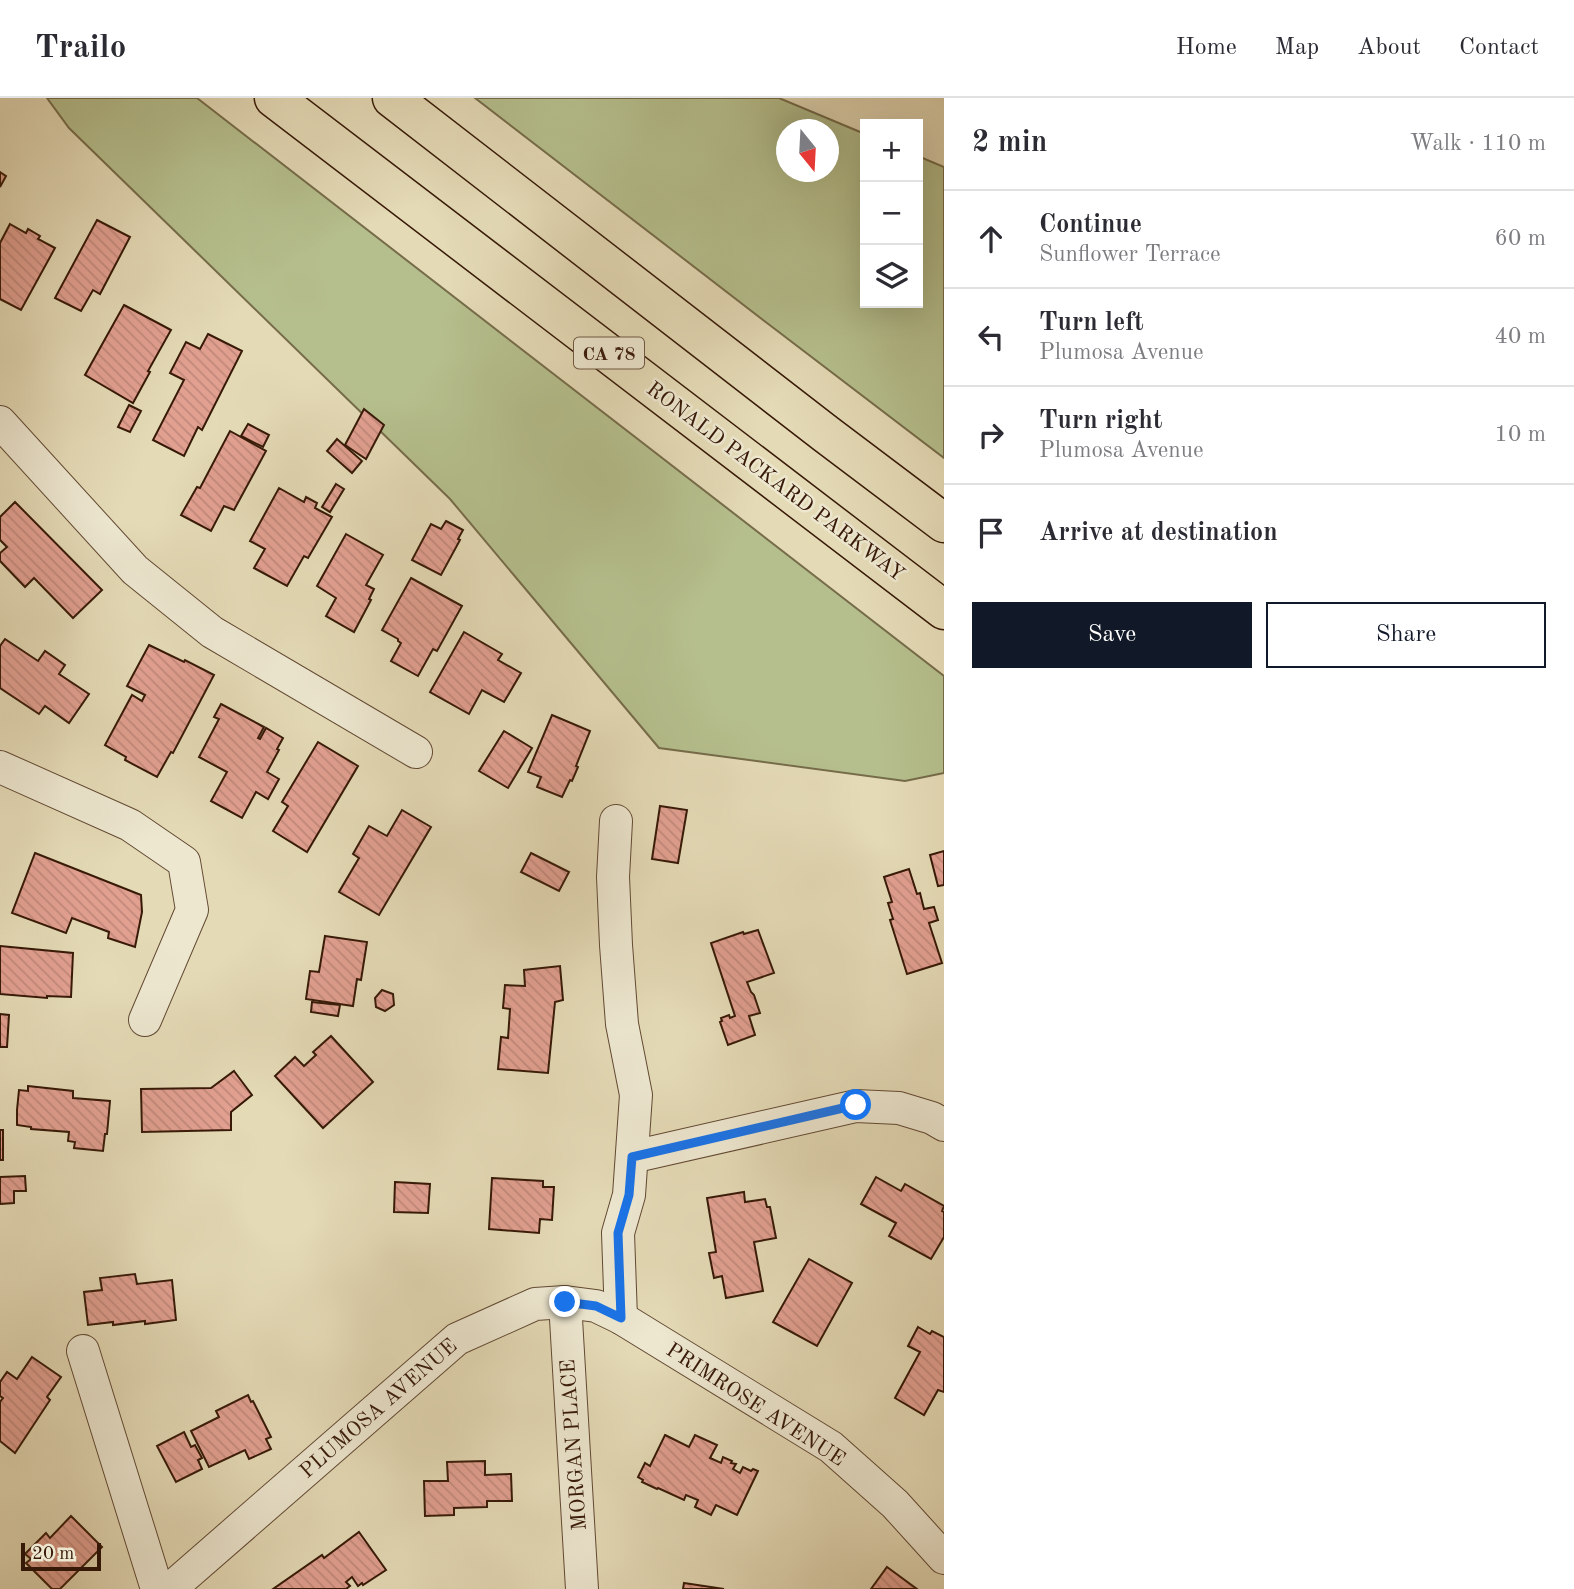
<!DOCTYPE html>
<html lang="en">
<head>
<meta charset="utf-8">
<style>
  body { margin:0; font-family:"Old Standard TT",serif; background:#f7f7f7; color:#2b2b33 }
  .controls { position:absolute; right:21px; top:21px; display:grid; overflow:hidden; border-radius:0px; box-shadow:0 7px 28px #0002 }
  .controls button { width:63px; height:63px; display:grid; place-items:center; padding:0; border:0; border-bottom:2px solid #e1e1e2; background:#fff; color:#2b2b33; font:35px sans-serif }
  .compass { position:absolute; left:776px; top:21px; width:63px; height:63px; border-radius:50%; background:#fff; box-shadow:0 7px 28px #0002; rotate:162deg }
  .scale { position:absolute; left:21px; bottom:18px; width:80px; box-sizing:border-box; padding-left:7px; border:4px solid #371907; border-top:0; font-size:19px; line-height:24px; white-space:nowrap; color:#371907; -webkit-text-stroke:5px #ede7d0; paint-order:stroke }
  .stop { position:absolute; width:21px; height:21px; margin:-16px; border:5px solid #1a73e8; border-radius:50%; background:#fff }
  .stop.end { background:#1a73e8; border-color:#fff; box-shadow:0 2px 7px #0008 }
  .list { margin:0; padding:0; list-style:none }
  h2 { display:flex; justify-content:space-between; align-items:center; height:91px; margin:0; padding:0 28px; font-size:30px }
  h2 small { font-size:23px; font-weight:400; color:#7c7c81 }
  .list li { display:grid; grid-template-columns:46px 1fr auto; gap:21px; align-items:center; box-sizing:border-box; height:98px; padding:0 28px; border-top:2px solid #e1e1e2 }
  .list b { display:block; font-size:26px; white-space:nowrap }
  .list p { margin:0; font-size:23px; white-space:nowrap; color:#7c7c81 }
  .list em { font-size:23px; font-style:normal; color:#7c7c81 }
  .actions { display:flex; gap:14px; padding:21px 28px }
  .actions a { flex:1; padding:16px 0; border:2px solid #111827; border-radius:0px; text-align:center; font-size:24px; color:#111827 }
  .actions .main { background:#111827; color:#fff }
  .icon { flex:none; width:38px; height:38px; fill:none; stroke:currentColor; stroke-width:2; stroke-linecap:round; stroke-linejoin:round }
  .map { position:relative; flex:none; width:944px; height:1491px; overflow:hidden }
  header { display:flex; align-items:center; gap:42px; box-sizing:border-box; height:98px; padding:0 35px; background:#fff; border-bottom:2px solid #e1e1e2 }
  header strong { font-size:33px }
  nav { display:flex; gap:38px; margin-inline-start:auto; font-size:24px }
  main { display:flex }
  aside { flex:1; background:#fff }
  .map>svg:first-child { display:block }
</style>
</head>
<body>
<header>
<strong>Trailo</strong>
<nav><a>Home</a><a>Map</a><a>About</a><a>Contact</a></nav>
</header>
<main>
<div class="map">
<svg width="944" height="1491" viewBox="0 0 944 1491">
  <defs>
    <pattern id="building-back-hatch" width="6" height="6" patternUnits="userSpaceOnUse" patternTransform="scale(1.75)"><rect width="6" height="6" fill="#e2a091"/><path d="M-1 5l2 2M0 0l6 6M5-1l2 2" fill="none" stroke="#c2897c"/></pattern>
  </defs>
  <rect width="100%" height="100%" fill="#e4dab6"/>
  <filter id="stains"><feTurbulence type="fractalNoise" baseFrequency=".00286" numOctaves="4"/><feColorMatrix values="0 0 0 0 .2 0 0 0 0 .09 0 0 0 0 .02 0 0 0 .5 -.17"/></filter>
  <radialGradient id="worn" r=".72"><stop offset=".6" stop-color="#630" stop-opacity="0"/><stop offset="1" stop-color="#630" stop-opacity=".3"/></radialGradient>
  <!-- grass -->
  <g fill="#b5bf8d" stroke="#766c4a" stroke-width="2" fill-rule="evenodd">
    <path d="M 47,0 L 197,0 L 944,578 L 944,675 L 905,683 L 659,650 L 450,401 L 69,30 Z"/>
    <path d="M 475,0 L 779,0 L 865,36 L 865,205 L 918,205 L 918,58 L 944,69 L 944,360 L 767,225 ZM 786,32 L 828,32 L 828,74 L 786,74 Z"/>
  </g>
  <!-- building -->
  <g fill="url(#building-back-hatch)" stroke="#371907" stroke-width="2">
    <path d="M 0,74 L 6,78 L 0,89 Z"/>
    <path d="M 97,122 L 130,139 L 100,196 L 93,192 L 81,213 L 55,200 Z"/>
    <path d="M 10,126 L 26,135 L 28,131 L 40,138 L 38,141 L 55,150 L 21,212 L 0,201 L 0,145 Z"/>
    <path d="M 124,207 L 171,232 L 148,273 L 150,274 L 133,305 L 85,277 Z"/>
    <path d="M 208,236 L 242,253 L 202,332 L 198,329 L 184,358 L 153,342 L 184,282 L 170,275 L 186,244 L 200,251 Z"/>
    <path d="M 129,307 L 141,313 L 130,334 L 118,329 Z"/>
    <path d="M 364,311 L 384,327 L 366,361 L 345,347 Z"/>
    <path d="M 248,326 L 269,337 L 263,349 L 241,338 Z"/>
    <path d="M 230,333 L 266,353 L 234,412 L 224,408 L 211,433 L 181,417 L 197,389 L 200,390 Z"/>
    <path d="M 337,341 L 362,363 L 352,375 L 327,353 Z"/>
    <path d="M 336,386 L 344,391 L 330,414 L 322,409 Z"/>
    <path d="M 279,390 L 304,404 L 306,399 L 317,405 L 315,410 L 332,419 L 308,460 L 304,458 L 287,488 L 254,470 L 265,451 L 250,443 Z"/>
    <path d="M 15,404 L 102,492 L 73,520 L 34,480 L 25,489 L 0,463 L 0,455 L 7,449 L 0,442 L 0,419 Z"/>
    <path d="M 446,423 L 463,432 L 458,441 L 460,442 L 441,477 L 412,462 L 431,426 L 441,431 Z"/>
    <path d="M 346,436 L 383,457 L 366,487 L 374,491 L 369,501 L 371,502 L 354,534 L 326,518 L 336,500 L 317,488 Z"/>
    <path d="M 411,480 L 462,508 L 437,553 L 433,551 L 418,578 L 391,563 L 401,545 L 398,543 L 398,541 L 382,532 Z"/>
    <path d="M 464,534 L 502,556 L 498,562 L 521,575 L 504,604 L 482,592 L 469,616 L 430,594 Z"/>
    <path d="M 5,541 L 38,563 L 45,553 L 65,567 L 59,576 L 89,596 L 69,625 L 45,608 L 39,616 L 0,590 L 0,548 Z"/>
    <path d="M 149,547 L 184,564 L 185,562 L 214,577 L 173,655 L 171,654 L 157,679 L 125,662 L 126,659 L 105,647 L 132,597 L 142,603 L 145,597 L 127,588 Z"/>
    <path d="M 221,606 L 264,629 L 258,640 L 260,641 L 266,630 L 283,640 L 277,651 L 279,652 L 267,674 L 279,681 L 268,701 L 256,694 L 242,720 L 211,703 L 227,674 L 199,659 L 219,621 L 214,619 Z"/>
    <path d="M 552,617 L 590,633 L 576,668 L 578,669 L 572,683 L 570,682 L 562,699 L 537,689 L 541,679 L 528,674 Z"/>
    <path d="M 504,633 L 532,650 L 508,690 L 479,673 Z"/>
    <path d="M 318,644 L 358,668 L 307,754 L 273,733 L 288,708 L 282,704 Z"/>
    <path d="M 660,708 L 687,712 L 678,765 L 652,761 Z"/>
    <path d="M 402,712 L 431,729 L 379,817 L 339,794 L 359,760 L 353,756 L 369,728 L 387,738 Z"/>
    <path d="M 944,753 L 944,787 L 938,788 L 930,757 Z"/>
    <path d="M 35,755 L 141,797 L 142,814 L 135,849 L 108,840 L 109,834 L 72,820 L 66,835 L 12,815 Z"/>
    <path d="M 531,755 L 569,774 L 559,793 L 521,774 Z"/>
    <path d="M 909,771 L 917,796 L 920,795 L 924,811 L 934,809 L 938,822 L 929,825 L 942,865 L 907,876 L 890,822 L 893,821 L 888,805 L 892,804 L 884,779 Z"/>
    <path d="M 758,832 L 774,875 L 747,884 L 751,894 L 754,897 L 760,915 L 749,918 L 755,937 L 728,947 L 720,924 L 722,923 L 721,920 L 729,917 L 730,920 L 735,918 L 711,845 L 743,834 L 744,836 Z"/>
    <path d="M 325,838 L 367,844 L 361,882 L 357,881 L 353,908 L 306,901 L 310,873 L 319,874 Z"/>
    <path d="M 0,848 L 73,855 L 71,899 L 47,898 L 47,900 L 0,896 Z"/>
    <path d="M 560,868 L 563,902 L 555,904 L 548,975 L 498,971 L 501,939 L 508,940 L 510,911 L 503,910 L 505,887 L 525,888 L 524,872 Z"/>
    <path d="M 382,892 L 393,896 L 394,907 L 385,913 L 376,909 L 375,900 Z"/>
    <path d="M 312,904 L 340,907 L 338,918 L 311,914 Z"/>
    <path d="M 0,916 L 9,917 L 7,949 L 0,949 Z"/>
    <path d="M 331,938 L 373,984 L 323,1030 L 275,978 L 295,959 L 304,968 L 316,957 L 313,954 Z"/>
    <path d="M 234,973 L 252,997 L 231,1014 L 231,1032 L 142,1034 L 141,991 L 211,990 Z"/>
    <path d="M 28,988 L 73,993 L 73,1000 L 110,1003 L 107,1036 L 105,1036 L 103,1053 L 74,1050 L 75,1044 L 68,1043 L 69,1034 L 31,1031 L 31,1029 L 17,1027 L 17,1012 L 19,992 L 28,993 Z"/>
    <rect x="0" y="1032" width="3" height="30"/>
    <path d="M 25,1078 L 26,1093 L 14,1093 L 14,1105 L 0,1106 L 0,1079 Z"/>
    <path d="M 876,1079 L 901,1093 L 905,1086 L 944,1108 L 942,1113 L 944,1114 L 944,1139 L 931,1161 L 889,1138 L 896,1125 L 861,1106 Z"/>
    <path d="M 492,1080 L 543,1083 L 543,1089 L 554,1089 L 552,1122 L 540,1121 L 539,1135 L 489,1131 Z"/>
    <path d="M 395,1084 L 430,1086 L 428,1115 L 394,1114 Z"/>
    <path d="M 744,1094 L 745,1104 L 765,1101 L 767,1109 L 770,1109 L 776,1140 L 754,1144 L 763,1193 L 726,1200 L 722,1178 L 714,1180 L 709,1155 L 716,1154 L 707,1100 Z"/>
    <path d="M 809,1161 L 852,1185 L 817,1248 L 773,1224 Z"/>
    <path d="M 135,1176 L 137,1186 L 172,1182 L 176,1222 L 145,1226 L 145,1223 L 113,1227 L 113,1224 L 88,1227 L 84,1194 L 102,1192 L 100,1180 Z"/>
    <path d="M 918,1229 L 930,1236 L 932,1233 L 944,1239 L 944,1294 L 938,1292 L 924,1317 L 895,1300 L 920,1254 L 908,1248 Z"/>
    <path d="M 32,1259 L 61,1279 L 47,1299 L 50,1302 L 15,1355 L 0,1343 L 0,1304 L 3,1300 L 0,1298 L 0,1284 L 7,1274 L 17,1281 Z"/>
    <path d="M 248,1297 L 251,1304 L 253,1303 L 271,1339 L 266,1341 L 271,1351 L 249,1361 L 245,1352 L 209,1369 L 191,1333 L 219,1319 L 216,1313 Z"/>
    <path d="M 184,1334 L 191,1349 L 195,1347 L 202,1360 L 198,1362 L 202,1371 L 176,1384 L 157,1348 Z"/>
    <path d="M 665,1337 L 689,1349 L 695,1337 L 717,1347 L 710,1360 L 721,1365 L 723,1359 L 732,1363 L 731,1365 L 736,1366 L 733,1371 L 740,1375 L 743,1369 L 751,1373 L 753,1371 L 758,1373 L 737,1417 L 716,1407 L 711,1417 L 695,1409 L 698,1402 L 686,1397 L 684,1402 L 658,1390 L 657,1391 L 642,1384 L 643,1382 L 638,1379 L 645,1365 L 650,1368 Z"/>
    <path d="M 485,1363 L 485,1377 L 511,1376 L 512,1403 L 487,1403 L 487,1409 L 454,1410 L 454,1417 L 425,1418 L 424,1383 L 448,1383 L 447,1364 Z"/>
    <path d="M 71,1418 L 102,1449 L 60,1491 L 52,1491 L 26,1465 L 31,1461 L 25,1456 L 46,1435 L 50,1440 Z"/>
    <path d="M 359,1434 L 386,1472 L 363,1487 L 362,1485 L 358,1488 L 352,1479 L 346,1484 L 350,1488 L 346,1491 L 273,1491 L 322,1457 L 324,1460 Z"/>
    <path d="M 887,1469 L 917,1491 L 871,1491 Z"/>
    <path d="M 684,1485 L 724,1491 L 683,1491 Z"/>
  </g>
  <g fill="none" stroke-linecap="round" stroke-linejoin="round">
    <!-- minor casing -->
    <g stroke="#624933" stroke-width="34">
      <g id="minor">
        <path d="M 0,324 L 135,472 L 212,534 L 416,654"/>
        <path d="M 0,669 L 130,727 L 184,764 L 192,812 L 145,922"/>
        <path d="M 616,723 L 613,779 L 616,847 L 622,926 L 636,997 L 629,1097 L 618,1135 L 621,1220"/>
        <path d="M 632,1059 L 856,1008 L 899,1010 L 932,1020 L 944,1027"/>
        <path d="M 565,1204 L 582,1491"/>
        <path d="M 83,1253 L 157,1491"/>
        <path d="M 170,1491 L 457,1241 L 535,1206 L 565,1204 L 596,1208 L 621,1220 L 831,1349 L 895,1406 L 944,1460"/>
      </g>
    </g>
    <!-- highway casing -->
    <g stroke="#371907" stroke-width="41">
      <g id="highway">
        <path d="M 274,0 L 944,512"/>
        <path d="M 392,0 L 826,336 L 944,425"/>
      </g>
    </g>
    <!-- minor -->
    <use href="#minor" stroke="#ede7d0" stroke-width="32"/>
    <!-- highway -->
    <use href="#highway" stroke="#e4dab6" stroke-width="38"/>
  </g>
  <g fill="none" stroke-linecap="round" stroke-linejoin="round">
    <!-- route -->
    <path stroke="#1a73e8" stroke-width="9" d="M 565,1204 L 596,1208 L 621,1220 L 618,1135 L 629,1097 L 632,1059 L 856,1007"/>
  </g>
  <g text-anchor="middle" stroke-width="5" stroke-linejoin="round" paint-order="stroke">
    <!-- shield labels -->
    <rect fill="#ede7d0" stroke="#6e5743" stroke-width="2" x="574" y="239.5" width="70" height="31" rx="5"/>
    <g font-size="19" font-weight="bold" fill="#371907">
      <text x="609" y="262">CA 78</text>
    </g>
    <!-- street labels -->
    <g font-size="21" fill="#371907" stroke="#ede7d0">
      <text transform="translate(776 383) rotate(37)" y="7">RONALD PACKARD PARKWAY</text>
      <text transform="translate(756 1306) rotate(33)" y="7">PRIMROSE AVENUE</text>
      <text transform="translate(378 1310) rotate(-41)" y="7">PLUMOSA AVENUE</text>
      <text transform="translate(573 1347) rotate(-94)" y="7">MORGAN PLACE</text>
    </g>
  </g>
  <rect width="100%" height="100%" filter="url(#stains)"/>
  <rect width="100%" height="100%" fill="url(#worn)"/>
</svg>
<div class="controls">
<button>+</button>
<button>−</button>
<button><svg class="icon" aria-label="layers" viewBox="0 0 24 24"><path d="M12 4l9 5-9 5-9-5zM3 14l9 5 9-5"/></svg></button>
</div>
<svg class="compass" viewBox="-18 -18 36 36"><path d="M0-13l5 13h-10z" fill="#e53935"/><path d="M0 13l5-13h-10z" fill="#7c7c81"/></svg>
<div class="scale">20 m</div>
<div class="stop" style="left:856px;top:1007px"></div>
<div class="stop end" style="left:565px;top:1204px"></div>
</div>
<aside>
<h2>2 min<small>Walk · 110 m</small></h2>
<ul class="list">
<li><svg class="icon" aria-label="ahead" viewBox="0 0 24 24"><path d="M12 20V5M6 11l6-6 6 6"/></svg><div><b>Continue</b><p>Sunflower Terrace</p></div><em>60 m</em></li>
<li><svg class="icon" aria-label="left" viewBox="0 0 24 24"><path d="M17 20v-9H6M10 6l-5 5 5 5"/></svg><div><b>Turn left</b><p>Plumosa Avenue</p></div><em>40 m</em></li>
<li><svg class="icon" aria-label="right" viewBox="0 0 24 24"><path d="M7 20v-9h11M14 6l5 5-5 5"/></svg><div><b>Turn right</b><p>Plumosa Avenue</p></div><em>10 m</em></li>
<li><svg class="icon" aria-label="arrive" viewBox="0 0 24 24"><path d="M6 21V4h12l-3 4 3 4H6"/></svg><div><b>Arrive at destination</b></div></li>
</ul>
<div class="actions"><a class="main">Save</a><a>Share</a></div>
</aside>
</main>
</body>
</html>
